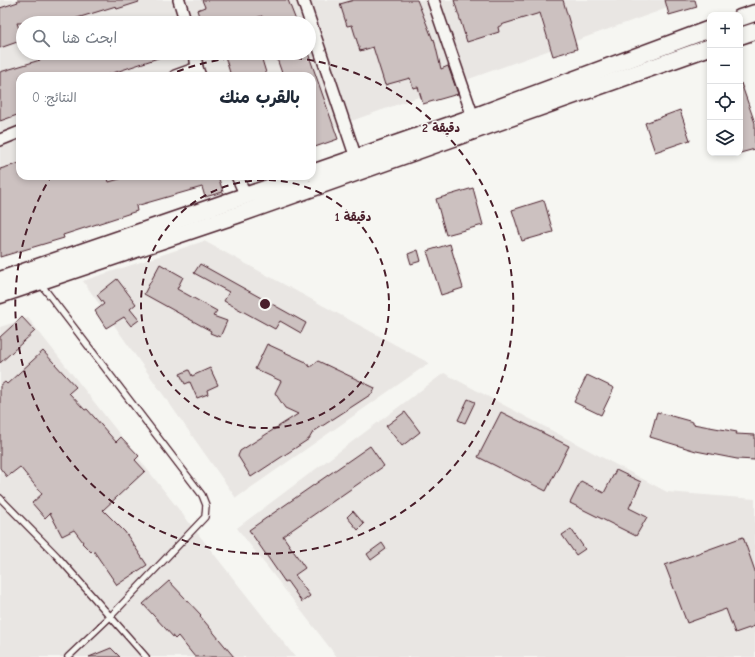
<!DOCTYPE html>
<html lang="ar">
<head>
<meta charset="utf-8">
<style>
  body { margin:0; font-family:"Comic Neue","Playpen Sans Arabic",sans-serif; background:#f6f6f7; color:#1f2937; direction:rtl }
  .controls { position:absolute; right:12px; top:12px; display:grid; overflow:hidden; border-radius:8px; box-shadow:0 2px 6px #0003 }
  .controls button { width:36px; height:36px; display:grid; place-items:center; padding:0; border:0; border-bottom:1px solid #e0e1e3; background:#fff; color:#1f2937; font:20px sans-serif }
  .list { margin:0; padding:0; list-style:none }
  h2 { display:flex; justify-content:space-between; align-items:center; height:52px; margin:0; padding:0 16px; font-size:17px }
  h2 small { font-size:13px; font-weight:400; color:#747a83 }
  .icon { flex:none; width:22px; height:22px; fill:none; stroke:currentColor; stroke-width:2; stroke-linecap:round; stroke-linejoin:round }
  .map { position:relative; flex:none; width:755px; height:657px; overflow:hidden; direction:ltr }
  .search { position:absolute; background:#fff; box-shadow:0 2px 6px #0003; left:16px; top:16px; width:300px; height:44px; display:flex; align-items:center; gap:10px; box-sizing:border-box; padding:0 14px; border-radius:22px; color:#747a83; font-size:15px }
  .panel { position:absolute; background:#fff; box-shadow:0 2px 6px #0003; left:16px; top:72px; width:300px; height:108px; border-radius:12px; direction:rtl }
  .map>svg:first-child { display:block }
</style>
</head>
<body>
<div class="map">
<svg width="755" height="657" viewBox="0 0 755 657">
  <rect width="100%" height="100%" fill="#f6f6f2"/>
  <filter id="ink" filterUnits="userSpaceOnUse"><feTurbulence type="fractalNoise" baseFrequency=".025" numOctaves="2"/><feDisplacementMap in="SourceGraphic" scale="8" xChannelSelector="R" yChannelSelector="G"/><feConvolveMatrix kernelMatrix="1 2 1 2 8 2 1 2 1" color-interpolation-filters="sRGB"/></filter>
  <g filter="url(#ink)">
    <!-- built -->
    <g fill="#e9e6e3" fill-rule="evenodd">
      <path d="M 0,0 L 690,0 L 312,135 L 312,76 L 20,76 L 20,176 L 196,176 L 0,246 ZM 23,23 L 309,23 L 309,53 L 23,53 Z"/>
      <path d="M 204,241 L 429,363 L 236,498 L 83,281 Z"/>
      <path d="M 28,318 L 295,657 L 0,657 L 0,327 Z"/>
      <path d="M 444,373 L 667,492 L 755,499 L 755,657 L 337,657 L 237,528 Z"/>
    </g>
    <!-- building -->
    <g fill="#ccc1c0" stroke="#4a1f2b">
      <path d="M 17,0 L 139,0 L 139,2 L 117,9 L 116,6 L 61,23 L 17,23 L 23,40 L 0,48 L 0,8 L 18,2 Z"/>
      <path d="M 202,0 L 288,0 L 297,23 L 265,23 L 262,16 L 249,20 L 250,23 L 201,23 L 197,10 L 205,7 Z"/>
      <path d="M 354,0 L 417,0 L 433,40 L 434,39 L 441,69 L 448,66 L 458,94 L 423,104 L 418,87 L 413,88 L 410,78 L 385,85 L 373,47 L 360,51 L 352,25 L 347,26 L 340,4 Z"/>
      <path d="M 454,0 L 563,0 L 577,49 L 553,56 L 540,13 L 504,24 L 498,27 L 499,32 L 467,42 Z"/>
      <path d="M 665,0 L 695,0 L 697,7 L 669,15 Z"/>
      <path d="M 50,53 L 167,53 L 167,55 L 104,76 L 20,76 L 20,114 L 0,121 L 0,72 L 40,60 L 39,57 Z"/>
      <path d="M 224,53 L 260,53 L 267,76 L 231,76 Z"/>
      <path d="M 275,53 L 308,53 L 338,139 L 312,148 L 312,76 L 283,76 Z"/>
      <path d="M 741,83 L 755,123 L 755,149 L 740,153 L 740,84 Z"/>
      <path d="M 680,110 L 690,140 L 655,152 L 645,123 Z"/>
      <path d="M 20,163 L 20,176 L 107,176 L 109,182 L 130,176 L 218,176 L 223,192 L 205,197 L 202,187 L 136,206 L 137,211 L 63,235 L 64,238 L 0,257 L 0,169 Z"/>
      <path d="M 473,188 L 483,225 L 446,235 L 436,199 Z"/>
      <path d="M 544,200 L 553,232 L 522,241 L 512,210 Z"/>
      <path d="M 450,244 L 463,288 L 441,295 L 427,251 Z"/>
      <path d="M 418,250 L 421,261 L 411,264 L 408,254 Z"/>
      <path d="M 160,264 L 183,277 L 177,289 L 217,311 L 213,316 L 227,321 L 220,337 L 210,333 L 211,331 L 144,294 Z"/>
      <path d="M 200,264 L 306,323 L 301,333 L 280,321 L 275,329 L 224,301 L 229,292 L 194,273 Z"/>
      <path d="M 117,279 L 136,304 L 130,309 L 139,320 L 131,326 L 124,317 L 106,328 L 95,311 L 104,304 L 97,295 Z"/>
      <path d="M 22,317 L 35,331 L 0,363 L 0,337 Z"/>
      <path d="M 267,344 L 306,362 L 310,367 L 318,361 L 375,388 L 373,393 L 313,432 L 309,439 L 251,477 L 238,456 L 240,451 L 298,414 L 285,408 L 275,393 L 281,381 L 255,369 Z"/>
      <path d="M 43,351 L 76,387 L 69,393 L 85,410 L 87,409 L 116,442 L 121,437 L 139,456 L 135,460 L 145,471 L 103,510 L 125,532 L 147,565 L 117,585 L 93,550 L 91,552 L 82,543 L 83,542 L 74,530 L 62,536 L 50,513 L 45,518 L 32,503 L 42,494 L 20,467 L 7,477 L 0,468 L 0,386 L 5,382 L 7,384 Z"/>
      <path d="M 210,368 L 218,385 L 207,390 L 208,394 L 197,398 L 190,382 L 185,384 L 180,374 L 189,370 L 192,376 Z"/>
      <path d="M 587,375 L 614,388 L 601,415 L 574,402 Z"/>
      <path d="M 468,399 L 475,402 L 465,423 L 458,420 Z"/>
      <path d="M 405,412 L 420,432 L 402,446 L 386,426 Z"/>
      <path d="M 501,412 L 569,446 L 546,491 L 478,457 Z"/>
      <path d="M 657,412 L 693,422 L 693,424 L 737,432 L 736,434 L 755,435 L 755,460 L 737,459 L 696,451 L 650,437 Z"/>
      <path d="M 370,446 L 384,466 L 283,536 L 305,568 L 295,575 L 310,596 L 302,602 L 287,581 L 285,582 L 249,530 Z"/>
      <path d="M 616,470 L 641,482 L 629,508 L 647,517 L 636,536 L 570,503 L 581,481 L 604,493 Z"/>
      <path d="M 353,511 L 364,524 L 358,530 L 347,517 Z"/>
      <path d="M 571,529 L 585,549 L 576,555 L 562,535 Z"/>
      <path d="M 743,537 L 755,571 L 755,626 L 735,633 L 726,609 L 687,623 L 665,565 Z"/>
      <path d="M 382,543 L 386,549 L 371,560 L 367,554 Z"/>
      <path d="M 169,581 L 201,615 L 200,616 L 234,657 L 195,657 L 178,636 L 175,639 L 143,604 Z"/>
      <path d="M 111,648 L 120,657 L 89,657 Z"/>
    </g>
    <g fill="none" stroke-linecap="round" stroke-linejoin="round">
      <!-- lane casing -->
      <g stroke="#4a1f2b" stroke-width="8">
        <g id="lane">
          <path d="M 40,283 L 202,495 L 206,505 L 205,517 L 110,617 L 68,657"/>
          <path d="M 0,498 L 57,556 L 146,657"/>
        </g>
      </g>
      <!-- street casing -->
      <g stroke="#4a1f2b" stroke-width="14">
        <g id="street">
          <path d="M 179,0 L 186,23"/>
          <path d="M 303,0 L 356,158"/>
          <path d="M 433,0 L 473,117"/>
          <path d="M 195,53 L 197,68 L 200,76"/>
          <path d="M 175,76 L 197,68"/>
          <path d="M 0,140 L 20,132"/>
          <path d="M 237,176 L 246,196"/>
        </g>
      </g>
      <!-- secondary casing -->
      <g stroke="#4a1f2b" stroke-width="19">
        <g id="secondary">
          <path d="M 740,18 L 755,13"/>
          <path d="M 740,36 L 755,31"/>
          <path d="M 312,173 L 473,117 L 710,29"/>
          <path d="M 0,280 L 303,176"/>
          <path d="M 0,295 L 237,215 L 710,47"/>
        </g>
      </g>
      <!-- lane -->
      <use href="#lane" stroke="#f6f6f2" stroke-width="5.5"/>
      <!-- street -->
      <use href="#street" stroke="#f6f6f2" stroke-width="11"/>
      <!-- secondary -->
      <use href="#secondary" stroke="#f6f6f2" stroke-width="16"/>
    </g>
  </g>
  <!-- distance rings -->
  <g fill="none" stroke="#4a1f2b" stroke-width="2" stroke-dasharray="7 5">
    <circle cx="265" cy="304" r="124"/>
    <path d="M166 76A249 249 0 1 1 50 178"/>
  </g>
  <circle cx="265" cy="304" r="6" fill="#4a1f2b" stroke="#f6f6f2" stroke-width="2"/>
  <g font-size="12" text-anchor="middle" font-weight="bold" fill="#4a1f2b" stroke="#f6f6f2" stroke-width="3.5" stroke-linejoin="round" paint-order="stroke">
    <text x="441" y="132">2 دقيقة</text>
    <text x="353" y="221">1 دقيقة</text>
  </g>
</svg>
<div class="controls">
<button>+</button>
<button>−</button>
<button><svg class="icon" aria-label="locate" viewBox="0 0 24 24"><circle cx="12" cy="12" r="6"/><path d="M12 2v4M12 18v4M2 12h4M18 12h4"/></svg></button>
<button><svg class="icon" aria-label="layers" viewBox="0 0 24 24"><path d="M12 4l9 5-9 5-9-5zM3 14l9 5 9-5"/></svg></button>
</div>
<div class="search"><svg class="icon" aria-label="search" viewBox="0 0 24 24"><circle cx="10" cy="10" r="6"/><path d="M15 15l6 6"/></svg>ابحث هنا</div>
<section class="panel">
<h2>بالقرب منك<small>النتائج: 0</small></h2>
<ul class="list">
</ul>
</section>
</div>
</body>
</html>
